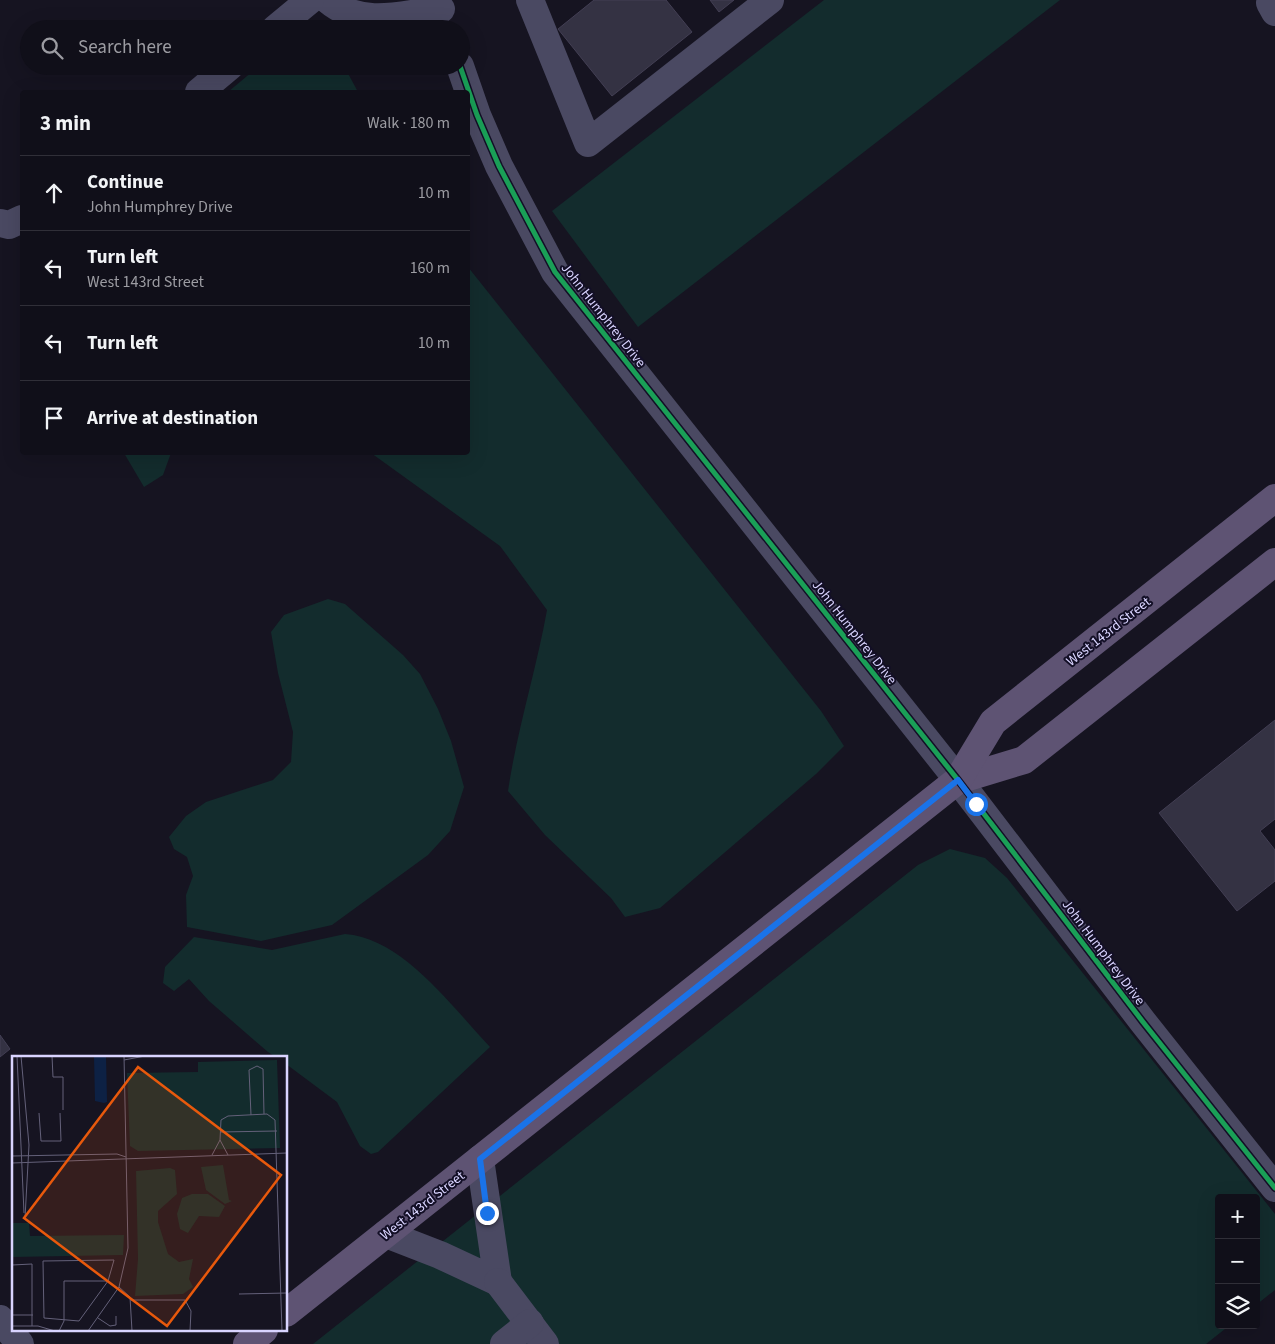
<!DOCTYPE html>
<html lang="en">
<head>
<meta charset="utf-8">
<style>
  body { margin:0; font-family:"Source Sans 3",sans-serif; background:#1e1d26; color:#f1f3f6 }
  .controls { position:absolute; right:15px; bottom:15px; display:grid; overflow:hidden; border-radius:5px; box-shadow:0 5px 20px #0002 }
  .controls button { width:45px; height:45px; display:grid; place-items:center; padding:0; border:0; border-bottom:1px solid #302f38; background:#100f19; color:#f1f3f6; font:25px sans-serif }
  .stop { position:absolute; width:15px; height:15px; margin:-11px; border:4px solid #1a73e8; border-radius:50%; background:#fff }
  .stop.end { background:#1a73e8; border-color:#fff; box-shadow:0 1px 5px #0008 }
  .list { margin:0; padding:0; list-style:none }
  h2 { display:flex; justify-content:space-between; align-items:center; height:65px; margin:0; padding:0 20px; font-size:21px }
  h2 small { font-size:16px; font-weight:400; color:#9c9ca2 }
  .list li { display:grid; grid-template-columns:32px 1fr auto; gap:15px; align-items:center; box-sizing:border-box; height:75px; padding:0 20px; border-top:1px solid #302f38 }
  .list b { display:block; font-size:19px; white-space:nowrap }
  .list p { margin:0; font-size:16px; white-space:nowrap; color:#9c9ca2 }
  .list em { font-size:16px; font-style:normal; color:#9c9ca2 }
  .icon { flex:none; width:28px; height:28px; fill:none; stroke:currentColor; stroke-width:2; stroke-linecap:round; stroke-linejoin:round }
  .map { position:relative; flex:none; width:1275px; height:1344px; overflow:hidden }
  .search { position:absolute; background:#100f19; box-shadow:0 5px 20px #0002; left:20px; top:20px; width:450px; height:55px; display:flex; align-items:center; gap:12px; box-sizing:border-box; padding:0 18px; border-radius:28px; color:#9c9ca2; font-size:19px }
  .panel { position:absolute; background:#100f19; box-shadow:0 5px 20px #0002; left:20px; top:90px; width:450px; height:365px; border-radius:5px }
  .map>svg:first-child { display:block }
</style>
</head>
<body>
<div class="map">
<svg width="1275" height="1344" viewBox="0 0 1275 1344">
  <rect width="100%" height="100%" fill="#161421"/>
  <!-- green -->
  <g fill="#132c2d">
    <path d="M 824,0 L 1060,0 L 638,327 L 552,211 Z"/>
    <path d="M 259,66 L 344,66 L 358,92 L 228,92 Z"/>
    <path d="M 468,267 L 821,711 L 844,746 L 816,774 L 660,908 L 625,917 L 611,898 L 545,835 L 508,791 C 517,730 536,671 547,610 L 500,546 L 371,453 L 468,452 Z"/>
    <path d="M 124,453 L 171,453 L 163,475 L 144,487 Z"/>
    <path d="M 328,599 L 345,604 L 403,655 L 420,674 L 438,709 L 451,741 L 464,787 L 450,831 L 428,855 L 332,925 L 261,941 L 187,927 L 186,895 L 193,876 L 187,857 L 174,849 L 169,837 L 186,816 L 206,802 L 273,780 L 291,762 L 293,732 L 278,673 L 271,632 L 284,615 Z"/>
    <path d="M 950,849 L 985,858 L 1007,878 L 1275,1214 L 1275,1290 L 1256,1305 L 1256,1198 L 1219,1198 L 1219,1325 L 1230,1325 L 1206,1344 L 313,1344 L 918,865 Z"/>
    <path d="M 345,934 C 403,938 452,1007 490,1047 L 378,1152 L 371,1154 L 360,1146 L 337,1102 L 286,1064 L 286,1058 L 277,1058 L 268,1052 L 209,1001 L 189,979 L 174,991 L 163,983 L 165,967 L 194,937 L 272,950 Z"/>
  </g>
  <!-- building -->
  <g fill="#343243" stroke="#433f54">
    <path d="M 594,0 L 666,0 L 692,32 L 612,96 L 558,29 Z"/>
    <path d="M 710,0 L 734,0 L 719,12 Z"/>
    <path d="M 1275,720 L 1275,819 L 1260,831 L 1275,850 L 1275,881 L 1237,911 L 1159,813 Z"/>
    <path d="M 0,1035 L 10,1049 L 0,1057 Z"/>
  </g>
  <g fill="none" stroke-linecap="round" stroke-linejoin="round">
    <!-- minor -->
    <g stroke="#4a4962" stroke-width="28">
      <path d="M 328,0 C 361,28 402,15 441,9"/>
      <path d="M 530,0 L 588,143 L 770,0"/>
      <path d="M 1270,3 L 1275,12"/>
      <path d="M 275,29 L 310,0"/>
      <path d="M 460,66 L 477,115 L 499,166 L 555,272 L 958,780 L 1143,1022 L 1275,1188"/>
      <path d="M 199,92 L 230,66"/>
      <path d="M 0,223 L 9,225 L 22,219"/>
      <path d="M 386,1234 L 440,1255 L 498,1282 L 480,1159"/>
      <path d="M 498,1282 L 545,1344"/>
      <path d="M 0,1319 L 20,1344"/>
      <path d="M 504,1344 L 530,1323"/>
    </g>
    <!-- major -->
    <g stroke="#5e5373" stroke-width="28">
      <path d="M 958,780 L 1024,760 L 1275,562"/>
      <path d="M 286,1313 L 958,780 L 993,722 L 1275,498"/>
      <path d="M 247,1344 L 264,1330"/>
    </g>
    <!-- cycleway casing -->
    <g stroke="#130f26" stroke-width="8">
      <path id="cycleway" d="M 460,66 L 477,115 L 499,166 L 555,272 L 958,780 L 1143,1022 L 1275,1188"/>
    </g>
    <!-- cycleway -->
    <use href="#cycleway" stroke="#1a9f57" stroke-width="5"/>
  </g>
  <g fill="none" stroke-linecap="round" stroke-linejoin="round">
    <!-- route -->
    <path stroke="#1a73e8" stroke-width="6" d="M 487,1213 L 480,1159 L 958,780 L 976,804"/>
  </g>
  <g text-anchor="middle" stroke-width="4" stroke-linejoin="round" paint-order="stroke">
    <!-- street labels -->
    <g font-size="14" fill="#d9d4ff" stroke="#130f26">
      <text transform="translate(604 315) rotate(52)" y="5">John Humphrey Drive</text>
      <text transform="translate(1108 631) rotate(-38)" y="5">West 143rd Street</text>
      <text transform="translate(855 632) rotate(52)" y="5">John Humphrey Drive</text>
      <text transform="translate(1104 952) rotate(53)" y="5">John Humphrey Drive</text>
      <text transform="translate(422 1205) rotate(-38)" y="5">West 143rd Street</text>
    </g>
  </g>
  <!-- overview -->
  <g transform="translate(12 1056)">
    <rect width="275" height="275" fill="#161421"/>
    <path d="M 265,4 L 268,92 L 126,95 L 118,90 L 115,17 L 186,16 L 186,6 ZM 211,109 L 217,144 L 220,145 L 213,148 L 194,134 L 189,111 ZM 158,112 L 163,114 L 165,138 L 146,155 L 146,166 L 156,198 L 167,206 L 181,203 L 177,223 L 181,231 L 171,238 L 123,240 L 126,203 L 124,115 ZM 180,138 L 196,138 L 213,150 L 207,161 L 187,160 L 176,177 L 168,173 L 165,158 L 170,142 ZM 0,167 L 17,167 L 18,180 L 112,179 L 111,199 L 0,201 Z" fill="#132c2d"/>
    <path d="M 82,0 L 94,0 L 95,46 L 92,47 L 83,45 Z" fill="#0d2144"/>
    <path fill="none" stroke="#64617a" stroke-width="1" d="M 5,0 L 12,157M 9,0 L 17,89 L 13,162M 40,0 L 41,21 L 51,21 L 51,54M 112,4 L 133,0M 27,57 L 29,85 L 49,85 L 48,57M 239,59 L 237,14 L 245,10 L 251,13 L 252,58M 208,76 L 265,75M 208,84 L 209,64 L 216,60 L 255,58 L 263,64 L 270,275M 200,99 L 208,84 L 216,99M 0,100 L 105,98 L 114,101M 0,107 L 275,97M 102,204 L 96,225 L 67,265 L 32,262 L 31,205 ZM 0,209 L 20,208 L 20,270M 107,231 L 118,241 L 120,275M 227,238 L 275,237M 119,244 L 173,244 L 179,255 L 178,275M 0,259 L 21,259M 86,262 L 98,270 L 104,269 L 104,260M 0,270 L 26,270 L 43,275M 47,275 L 52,265 L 52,225 L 96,225M 76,275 L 107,231 L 116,192 L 112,0"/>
    <path fill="#e8590c" fill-opacity="0.15" stroke="#e8590c" stroke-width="2.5" d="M 126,11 L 269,119 L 155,270 L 12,162 Z"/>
    <rect width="275" height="275" fill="none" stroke="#d9d4ff" stroke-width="2.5"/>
  </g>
</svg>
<div class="controls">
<button>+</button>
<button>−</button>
<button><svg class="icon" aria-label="layers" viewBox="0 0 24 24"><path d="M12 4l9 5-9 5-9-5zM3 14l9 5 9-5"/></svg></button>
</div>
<div class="stop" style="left:976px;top:804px"></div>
<div class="stop end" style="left:487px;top:1213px"></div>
<div class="search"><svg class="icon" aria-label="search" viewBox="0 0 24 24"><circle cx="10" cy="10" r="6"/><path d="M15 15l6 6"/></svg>Search here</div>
<section class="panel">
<h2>3 min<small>Walk · 180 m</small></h2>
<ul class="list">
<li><svg class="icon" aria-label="ahead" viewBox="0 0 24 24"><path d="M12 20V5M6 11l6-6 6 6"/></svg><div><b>Continue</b><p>John Humphrey Drive</p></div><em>10 m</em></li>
<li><svg class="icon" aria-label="left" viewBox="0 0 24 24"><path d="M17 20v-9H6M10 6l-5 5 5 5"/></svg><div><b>Turn left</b><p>West 143rd Street</p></div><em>160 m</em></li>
<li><svg class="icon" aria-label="left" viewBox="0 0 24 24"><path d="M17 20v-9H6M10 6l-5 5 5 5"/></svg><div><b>Turn left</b></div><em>10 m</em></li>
<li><svg class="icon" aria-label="arrive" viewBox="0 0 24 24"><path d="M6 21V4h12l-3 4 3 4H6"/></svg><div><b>Arrive at destination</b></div></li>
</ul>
</section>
</div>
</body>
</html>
